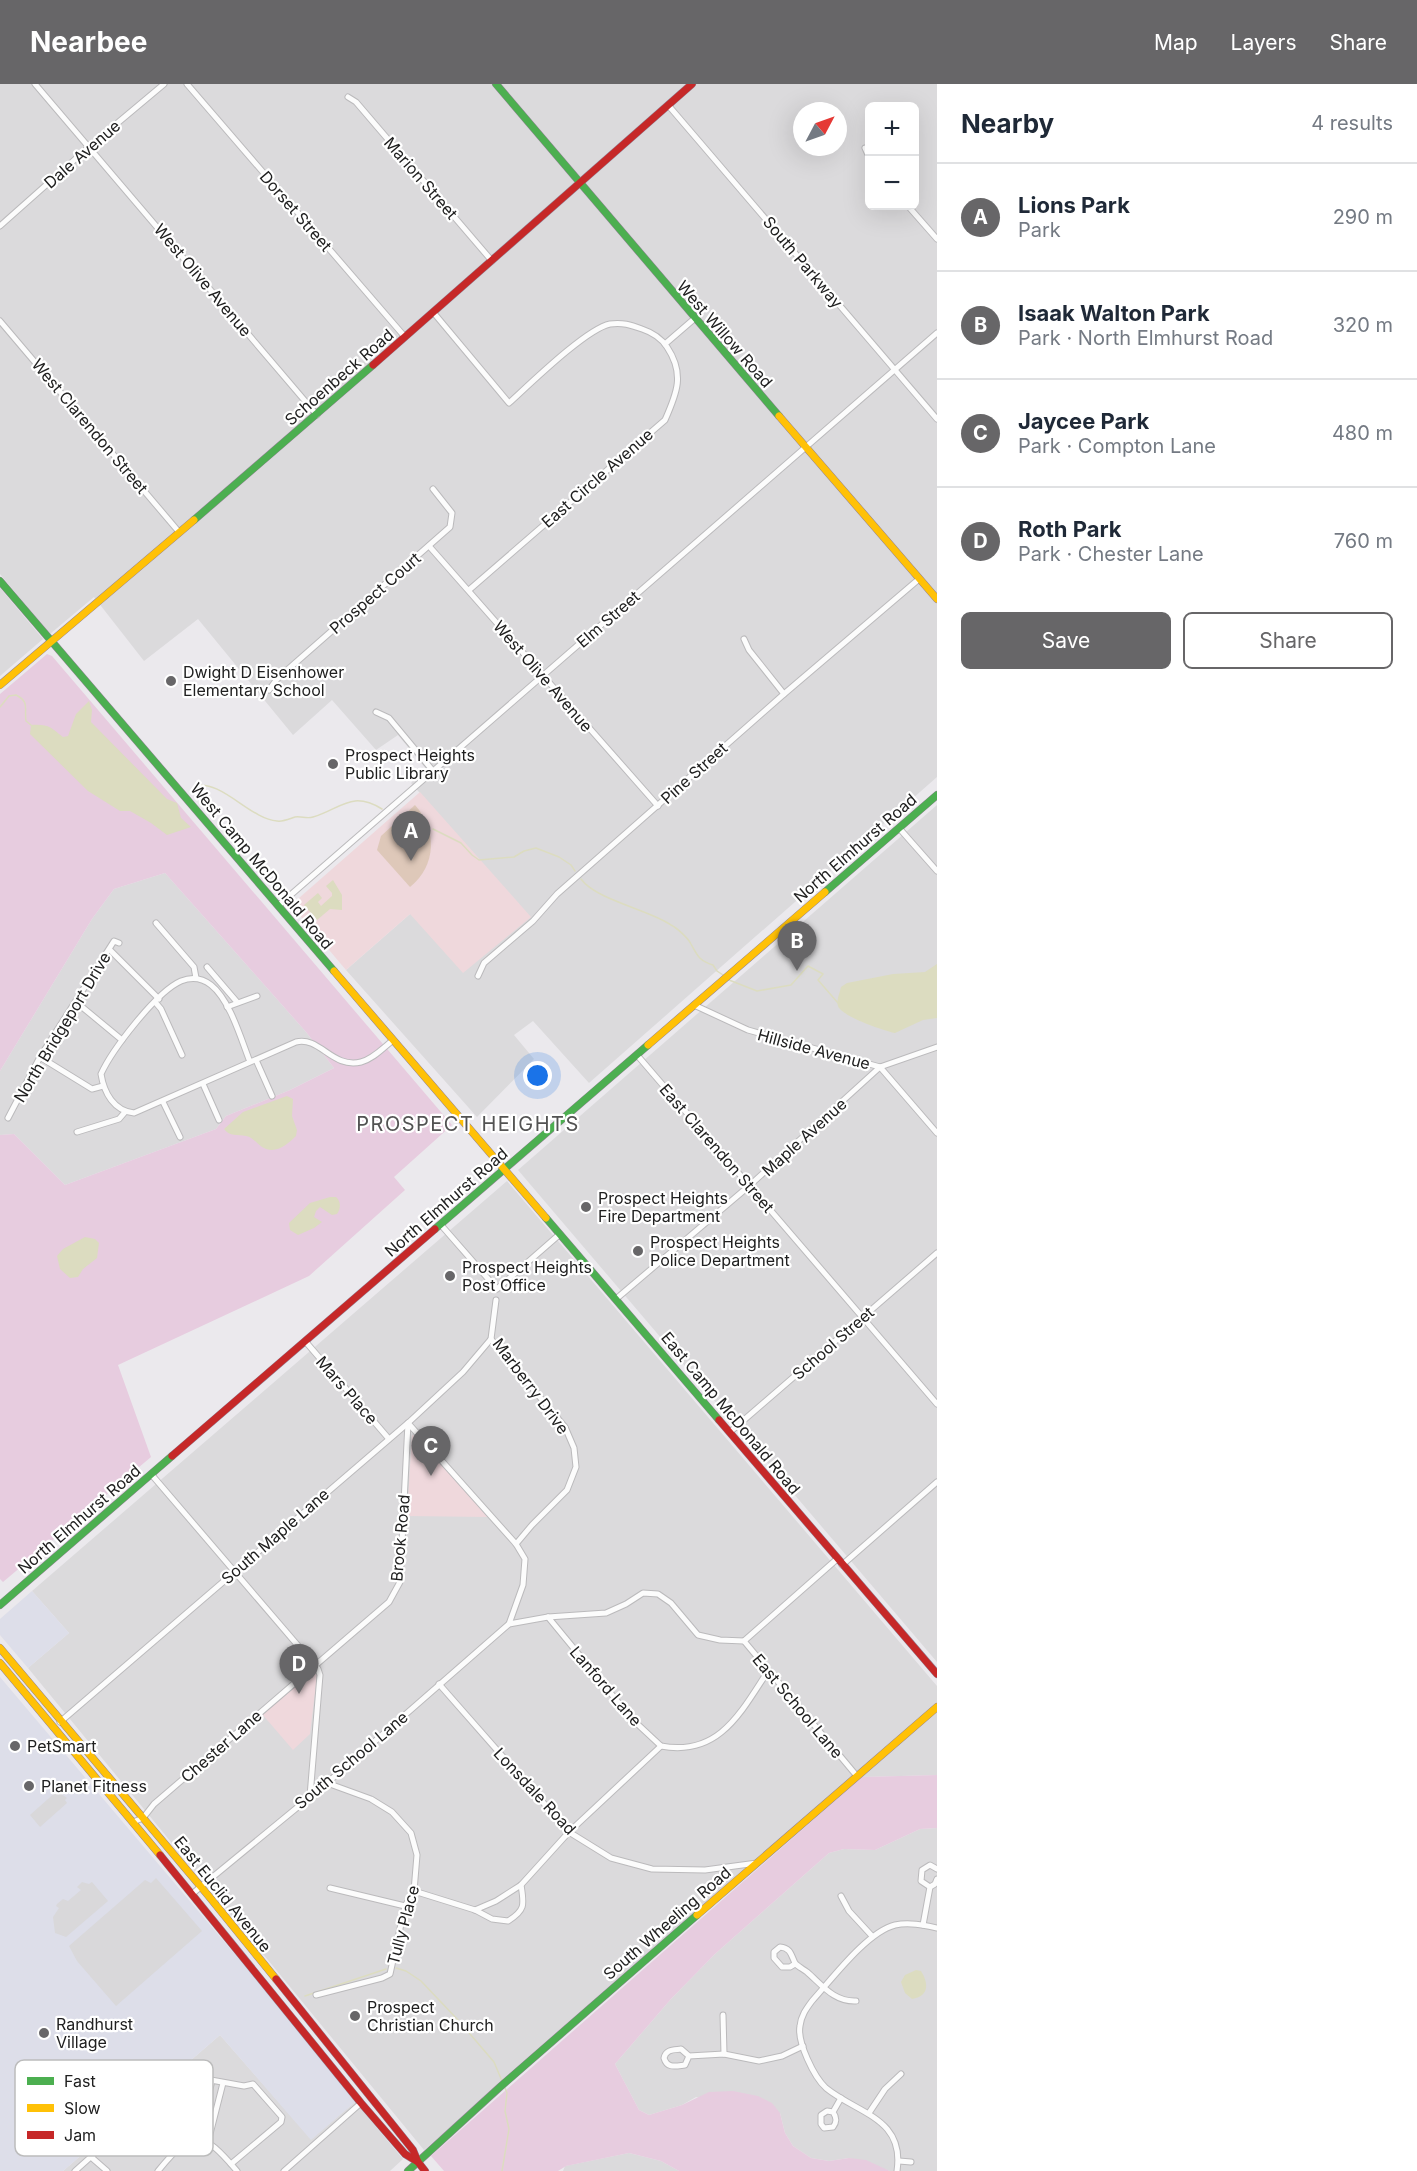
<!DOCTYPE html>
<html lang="en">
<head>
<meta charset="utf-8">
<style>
  body { margin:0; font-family:Inter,sans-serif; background:#f2f2f3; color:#1f2937 }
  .controls { position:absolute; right:18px; top:18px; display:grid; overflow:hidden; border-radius:9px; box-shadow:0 6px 24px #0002 }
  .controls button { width:54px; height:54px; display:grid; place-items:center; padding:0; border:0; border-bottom:2px solid #e0e1e3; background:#fff; color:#1f2937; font:30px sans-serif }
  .compass { position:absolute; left:793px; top:18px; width:54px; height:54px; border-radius:50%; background:#fff; box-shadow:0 6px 24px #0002; rotate:49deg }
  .you { position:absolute; left:538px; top:992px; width:21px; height:21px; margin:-15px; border:4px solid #fff; border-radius:50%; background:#1a73e8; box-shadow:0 0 0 9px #1a73e833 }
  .badge { display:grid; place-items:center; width:39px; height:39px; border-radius:50%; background:#676668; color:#fff; font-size:20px; font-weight:700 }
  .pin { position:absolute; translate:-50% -50px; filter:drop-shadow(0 2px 3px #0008) }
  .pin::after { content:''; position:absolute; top:32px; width:21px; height:18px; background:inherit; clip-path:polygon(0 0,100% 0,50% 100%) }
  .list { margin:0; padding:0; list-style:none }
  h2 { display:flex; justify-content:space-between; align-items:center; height:78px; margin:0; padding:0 24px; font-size:26px }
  h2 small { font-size:20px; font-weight:400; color:#747a83 }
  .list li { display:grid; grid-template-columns:39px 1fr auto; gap:18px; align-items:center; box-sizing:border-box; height:108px; padding:0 24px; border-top:2px solid #e0e1e3 }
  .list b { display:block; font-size:22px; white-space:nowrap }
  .list p { margin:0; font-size:20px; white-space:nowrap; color:#747a83 }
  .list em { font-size:20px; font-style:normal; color:#747a83 }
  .actions { display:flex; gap:12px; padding:18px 24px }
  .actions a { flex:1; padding:14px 0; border:2px solid #676668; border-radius:9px; text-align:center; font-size:21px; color:#676668 }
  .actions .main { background:#676668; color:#fff }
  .map { position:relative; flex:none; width:937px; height:2087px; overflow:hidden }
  header { display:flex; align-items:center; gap:36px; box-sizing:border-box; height:84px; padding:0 30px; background:#676668; color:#fff }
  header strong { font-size:28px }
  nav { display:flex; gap:33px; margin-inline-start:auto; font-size:21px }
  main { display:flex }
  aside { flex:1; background:#fff }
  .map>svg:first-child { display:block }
</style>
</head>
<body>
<header>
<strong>Nearbee</strong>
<nav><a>Map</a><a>Layers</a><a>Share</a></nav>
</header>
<main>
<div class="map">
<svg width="937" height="2087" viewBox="0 0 937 2087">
  <rect width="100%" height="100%" fill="#ebe9ed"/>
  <!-- residential -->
  <g fill="#dbdadc" fill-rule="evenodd">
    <path d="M 0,0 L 937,0 L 937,693 L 589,999 L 533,937 L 514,951 L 534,975 L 477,1033 L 346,886 L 410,830 L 530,833 L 411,699 L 426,685 L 398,651 L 376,666 L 332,616 L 293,651 L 198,535 L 144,577 L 94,513 L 50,550 L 0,490 ZM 870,22 L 914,22 L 914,122 L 870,122 ZM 802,27 L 838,27 L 838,63 L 802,63 Z"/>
    <path d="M 0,504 L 43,555 L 0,592 Z"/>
    <path d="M 937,721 L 937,1578 L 518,1086 Z"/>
    <path d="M 165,789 L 306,948 L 334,984 L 290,1006 L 226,1032 L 216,1045 L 65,1101 L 14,1050 L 0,1051 L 0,987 L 92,835 L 114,805 Z"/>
    <path d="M 507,1097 L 937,1602 L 937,1691 L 862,1693 L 424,2066 L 28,1584 L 69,1549 L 32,1507 Z"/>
    <path d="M 937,1744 L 937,2087 L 890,2087 L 849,2074 L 829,2077 L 811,2074 L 793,2062 L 785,2049 L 780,2029 L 696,2013 L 682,2021 L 649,2031 L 639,2026 L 615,1980 L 671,1915 L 715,1870 L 829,1769 L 844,1765 L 875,1766 L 920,1745 Z"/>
    <path d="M 220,1951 L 311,2055 L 355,2018 L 403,2075 L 390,2087 L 63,2087 Z"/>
    <path d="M 629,2069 L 661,2077 L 679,2087 L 563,2087 L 565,2082 Z"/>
  </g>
  <!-- commercial -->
  <g fill="#dddee9">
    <path d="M 32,1507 L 69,1549 L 28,1584 L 0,1551 L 0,1535 Z"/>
    <path d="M 0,1593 L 271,1913 L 355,2018 L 311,2056 L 220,1951 L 63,2087 L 0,2087 Z"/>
  </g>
  <!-- grass -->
  <g fill="#e7ccdf">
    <path d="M 47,570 L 52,572 L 452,1041 L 394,1093 L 405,1106 L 309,1192 L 118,1281 L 151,1373 L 3,1498 L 0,1495 L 0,1051 L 14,1050 L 65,1101 L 216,1045 L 226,1032 L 290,1006 L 334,984 L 306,948 L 165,789 L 114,805 L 92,835 L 0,987 L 0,610 Z"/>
    <path d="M 937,1691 L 937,1744 L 920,1745 L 875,1766 L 844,1765 L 829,1769 L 715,1870 L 671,1915 L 615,1980 L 639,2026 L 649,2031 L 682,2021 L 709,2008 L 733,2007 L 758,2012 L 772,2019 L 780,2029 L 785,2049 L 793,2062 L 811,2074 L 829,2077 L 849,2074 L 866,2076 L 890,2087 L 679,2087 L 661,2077 L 629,2069 L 566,2082 L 558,2087 L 444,2087 L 431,2072 L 862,1693 Z"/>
  </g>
  <!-- park -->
  <g fill="#efd8dc">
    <path d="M 420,708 L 531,833 L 463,889 L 410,830 L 346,886 L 291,821 Z"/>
    <path d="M 412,1351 L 418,1353 L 488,1433 L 407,1432 Z"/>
    <path d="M 312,1587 L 317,1591 L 310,1650 L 293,1666 L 262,1630 Z"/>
  </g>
  <!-- pitch -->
  <path fill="#dec8b9" d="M 415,721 C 437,746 437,781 410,803 L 377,766 L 381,752 Z"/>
  <!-- parking -->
  <g fill="#d9d8da">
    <path d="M 57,1707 L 67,1714 L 65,1716 L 67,1719 L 40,1743 L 30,1731 Z"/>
    <path d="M 156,1794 L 202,1847 L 116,1922 L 77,1877 L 69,1862 L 145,1796 L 151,1799 Z"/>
    <path d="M 82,1798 L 89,1800 L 92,1798 L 108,1817 L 66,1853 L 55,1849 L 53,1833 L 59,1824 L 56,1822 L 57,1820 L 63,1815 L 68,1817 L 81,1806 L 77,1803 Z"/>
  </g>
  <!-- water -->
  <g fill="#dcdcc0">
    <path d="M 89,617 L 92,626 L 91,638 L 167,715 L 177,719 L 181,734 L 191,743 L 167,751 L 151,739 L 130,727 L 120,727 L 88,707 L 30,650 L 31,641 C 49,640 50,643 63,653 L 68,652 L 76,630 Z"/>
    <path d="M 333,796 L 342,811 L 342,826 L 330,825 L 317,836 L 304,821 L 318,809 L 322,814 L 318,818 L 321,822 L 332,812 L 332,809 L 326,802 Z"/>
    <path d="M 937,880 L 937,934 L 923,936 L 895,949 C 884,947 841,932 838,922 C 836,917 840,908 841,903 L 847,899 L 893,890 L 925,888 Z"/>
    <path d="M 287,1012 L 293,1015 L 292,1032 L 297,1046 L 296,1052 C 287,1061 275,1071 262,1063 C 256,1059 253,1053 246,1052 C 237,1050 230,1053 224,1045 L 243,1028 Z"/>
    <path d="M 330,1113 L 336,1113 C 341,1117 341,1125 337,1130 L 332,1131 L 320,1123 L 316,1127 L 314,1133 L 322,1138 L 314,1144 L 298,1151 L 290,1146 L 289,1139 L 310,1119 Z"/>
    <path d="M 85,1153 L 95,1155 L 99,1159 L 97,1174 L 83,1185 L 78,1193 L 70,1194 L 60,1185 L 57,1172 L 63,1165 Z"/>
    <path d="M 916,1886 L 921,1887 C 929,1900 929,1912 912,1915 L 905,1909 L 901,1898 L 905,1891 Z"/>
  </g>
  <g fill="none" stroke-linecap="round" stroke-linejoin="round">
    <!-- stream -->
    <g stroke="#dcdcc0" stroke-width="1.5">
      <path d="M 0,623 L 9,612 L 16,611 C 30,618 24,624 26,637 L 31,641"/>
      <path d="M 195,702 C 221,695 250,735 277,737 C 283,738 289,735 295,733 C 301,732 307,735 313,733 C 341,725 351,706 382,725"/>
      <path d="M 433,745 L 461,759 L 472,771 L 479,776 L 514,773 L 524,767 L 536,764 L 559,773 L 571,781 L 575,787"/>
      <path d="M 581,795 C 596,816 650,826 671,841 C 677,844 688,854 691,860 C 697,871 699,877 713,881 L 717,887 L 723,891"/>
      <path d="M 729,896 L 757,907 L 791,901 L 808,882 L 823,890 L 818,896 L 838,919"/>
      <path d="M 396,1884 L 406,1887 L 421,1897 L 458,1936 L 494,1978 L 502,1997"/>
      <path d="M 305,1912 L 386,1885"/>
      <path d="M 502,2087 L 509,2045 L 505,2027 L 507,2009 L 505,2004"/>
    </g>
    <!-- street casing -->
    <g stroke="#bbbabc" stroke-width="7">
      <g id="street">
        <path d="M 35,0 L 317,331"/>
        <path d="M 187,0 L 405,253"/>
        <path d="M 348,13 L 356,18 L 492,177"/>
        <path d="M 668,21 L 937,335"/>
        <path d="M 865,64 L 870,75"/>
        <path d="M 908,122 L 937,155"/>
        <path d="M 0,142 L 90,62 L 164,0"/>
        <path d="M 433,228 L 509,319 C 530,300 586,245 610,240 C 622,238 631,241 642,245 C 651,248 661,254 667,263 C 685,290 677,309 665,336 L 469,506"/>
        <path d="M 0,237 L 179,448"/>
        <path d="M 665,260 L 694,235"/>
        <path d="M 429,462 L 658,722"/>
        <path d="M 744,555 L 749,566 L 784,610"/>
        <path d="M 269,606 L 277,595 L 450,443 L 452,429 L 433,405"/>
        <path d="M 376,628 L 389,634 L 433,687"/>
        <path d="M 899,744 L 937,787"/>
        <path d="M 279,821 L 937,249"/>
        <path d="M 156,839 L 194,883 L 196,894"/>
        <path d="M 110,866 L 159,915"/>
        <path d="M 207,883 L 237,918"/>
        <path d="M 478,892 L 484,879 L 533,837 L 557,810 L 784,610 L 919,495"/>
        <path d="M 76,918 L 122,956"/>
        <path d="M 155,918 L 161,925 L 182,971"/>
        <path d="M 694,921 L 748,946 L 880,983 L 937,963"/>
        <path d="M 227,923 L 257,912"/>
        <path d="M 637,971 L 937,1320"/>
        <path d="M 40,973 L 92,1005 L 103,1002"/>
        <path d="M 256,976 L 272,1012"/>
        <path d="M 250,978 C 241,955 230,916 211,901 C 202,894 191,893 181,897 C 156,908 112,966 101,990 C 104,1009 114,1027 134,1029 L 296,958 C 320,952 332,985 361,978 C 373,975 383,964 392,957"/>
        <path d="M 203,1000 L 219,1036"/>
        <path d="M 163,1018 L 180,1053"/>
        <path d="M 8,1034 L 40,973 L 114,857 L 119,859"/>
        <path d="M 77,1048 L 119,1035 L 125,1028"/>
        <path d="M 441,1141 L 497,1205 L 560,1150"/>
        <path d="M 616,1215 L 749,1102 L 880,983 L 937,1049"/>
        <path d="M 496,1216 L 491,1255 L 565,1343 L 574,1364 L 576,1383 L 567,1406 L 532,1441 L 516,1460 L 525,1475 L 523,1501 L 509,1540"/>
        <path d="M 305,1257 L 389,1355"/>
        <path d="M 408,1339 L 516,1460"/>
        <path d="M 730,1348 L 937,1169"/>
        <path d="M 151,1390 L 318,1585 L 320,1591 L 310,1712"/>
        <path d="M 842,1481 L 937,1398"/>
        <path d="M 548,1533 L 632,1635 L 661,1662 C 719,1673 741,1628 768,1587"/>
        <path d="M 744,1557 L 837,1475"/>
        <path d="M 439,1600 L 569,1748 L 611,1774 L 652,1785 L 705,1786 L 757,1779"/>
        <path d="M 60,1638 L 408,1339 L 463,1288 L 491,1255"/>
        <path d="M 133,1738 L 143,1734 L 154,1720 L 389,1518 L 400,1498 L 408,1339"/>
        <path d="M 930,1803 L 921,1797 L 922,1786 L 930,1781 L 937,1785"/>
        <path d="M 330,1804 L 405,1822"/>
        <path d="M 414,1807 L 475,1826 L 492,1835 L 508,1837 C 526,1826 524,1820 521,1801"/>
        <path d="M 192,1810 L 327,1699 L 509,1540 L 548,1533 L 606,1529 L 626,1520 L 643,1509 L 658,1510 L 671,1519 L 698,1551 L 720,1556 L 744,1557 L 856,1691"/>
        <path d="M 841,1812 L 849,1827 L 872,1852"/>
        <path d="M 475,1826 L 496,1817 L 521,1801 L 569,1748 L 661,1662"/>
        <path d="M 923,1841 L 930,1803 L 935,1800 L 937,1795"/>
        <path d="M 795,1880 L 790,1883 L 782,1883 L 774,1874 L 774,1868 L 780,1863 C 791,1864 791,1871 795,1879 C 797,1882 803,1885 807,1888 C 822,1901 834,1918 856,1917"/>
        <path d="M 316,1911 L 382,1894 L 390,1890 L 405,1822 L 414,1807 L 417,1771 L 411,1749 L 392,1728 L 371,1715 L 327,1699"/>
        <path d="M 723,1931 L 724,1970"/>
        <path d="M 689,1972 L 681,1965 C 674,1966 666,1965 664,1974 C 667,1985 676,1982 685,1981 L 689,1972 L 724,1970 L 759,1977 L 782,1972 L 803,1962"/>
        <path d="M 142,2027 L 177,2064"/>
        <path d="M 833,2028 C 837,2034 837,2038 833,2043 L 824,2044 L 821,2040 L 821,2031 L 827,2027 L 833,2028 L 841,2014"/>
        <path d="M 869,2029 L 885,2005 L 901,1990"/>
        <path d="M 197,2056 L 212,1997"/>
        <path d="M 208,2058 L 223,1999"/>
        <path d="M 91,2073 L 107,2087"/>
        <path d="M 899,2077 L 911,2078"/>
        <path d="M 75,2087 L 142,2027 L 183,1993 L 189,1992 L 244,2002 L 253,2000 L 282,2033 L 281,2038 L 231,2080"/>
        <path d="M 158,2087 C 193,2044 202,2046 237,2087"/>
        <path d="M 284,2087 L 361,2019"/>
        <path d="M 897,2087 C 905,2034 858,2030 826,2004 C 814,1993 797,1958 800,1942 C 801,1932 806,1925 812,1917 C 832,1895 867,1848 895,1841 C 909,1838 923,1841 937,1844"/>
      </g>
    </g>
    <!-- fast casing -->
    <g stroke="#938396" stroke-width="8">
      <g id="fast">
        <path d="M 496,0 L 779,332"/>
        <path d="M 194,436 L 373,281"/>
        <path d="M 0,497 L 334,887"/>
        <path d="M 825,808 L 937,711"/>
        <path d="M 546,1134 L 719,1336"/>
        <path d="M 435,1145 L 648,961"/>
        <path d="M 0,1521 L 172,1372"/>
        <path d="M 408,2087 L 500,2003 L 697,1831"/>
      </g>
    </g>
    <!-- slow casing -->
    <g stroke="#938396" stroke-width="8">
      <g id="slow">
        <path d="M 779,332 L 937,515"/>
        <path d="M 0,601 L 194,436"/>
        <path d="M 334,887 L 546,1134"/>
        <path d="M 648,961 L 825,808"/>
        <path d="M 0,1564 L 207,1810 L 276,1895"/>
        <path d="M 0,1579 L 160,1771"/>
        <path d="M 697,1831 L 937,1623"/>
      </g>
    </g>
    <!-- jam casing -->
    <g stroke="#938396" stroke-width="8">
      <g id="jam">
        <path d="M 373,281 L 692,0"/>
        <path d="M 719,1336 L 937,1590"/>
        <path d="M 172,1372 L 435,1145"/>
        <path d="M 160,1771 L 361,2019 L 405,2070 L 418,2078 L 425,2087"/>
        <path d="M 276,1895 L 413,2066 L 418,2078"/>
      </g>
    </g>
    <!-- street -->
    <use href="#street" stroke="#fcfcfc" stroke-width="5"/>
    <!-- fast -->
    <use href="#fast" stroke="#4caf50" stroke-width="7"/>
    <!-- slow -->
    <use href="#slow" stroke="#ffc107" stroke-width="7"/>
    <!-- jam -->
    <use href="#jam" stroke="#c62828" stroke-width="7"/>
  </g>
  <!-- markers -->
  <g fill="#676668" stroke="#fff" stroke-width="2">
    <circle cx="171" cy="597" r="6"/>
    <circle cx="333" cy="680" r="6"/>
    <circle cx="586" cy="1123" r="6"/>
    <circle cx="638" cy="1167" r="6"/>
    <circle cx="450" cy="1192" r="6"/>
    <circle cx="15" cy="1662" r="6"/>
    <circle cx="29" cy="1702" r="6"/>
    <circle cx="355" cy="1932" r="6"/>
    <circle cx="44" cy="1949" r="6"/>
  </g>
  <g text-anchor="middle" stroke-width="4.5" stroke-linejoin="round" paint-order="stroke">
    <!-- street labels -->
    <g font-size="16" fill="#202020" stroke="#fff">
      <text transform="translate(82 70) rotate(-41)" y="6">Dale Avenue</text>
      <text transform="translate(421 94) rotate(49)" y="6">Marion Street</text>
      <text transform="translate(296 127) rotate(49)" y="6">Dorset Street</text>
      <text transform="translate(803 178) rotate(50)" y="6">South Parkway</text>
      <text transform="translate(203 196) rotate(50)" y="6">West Olive Avenue</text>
      <text transform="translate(725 250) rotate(49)" y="6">West Willow Road</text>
      <text transform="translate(339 293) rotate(-41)" y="6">Schoenbeck Road</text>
      <text transform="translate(90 342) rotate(50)" y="6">West Clarendon Street</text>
      <text transform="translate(597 394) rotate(-41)" y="6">East Circle Avenue</text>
      <text transform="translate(375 509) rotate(-41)" y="6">Prospect Court</text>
      <text transform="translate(608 535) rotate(-41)" y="6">Elm Street</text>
      <text transform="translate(543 592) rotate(49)" y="6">West Olive Avenue</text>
      <text transform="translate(694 689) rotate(-42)" y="6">Pine Street</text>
      <text transform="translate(855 764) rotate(-41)" y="6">North Elmhurst Road</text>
      <text transform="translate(262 782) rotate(50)" y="6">West Camp McDonald Road</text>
      <text transform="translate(62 943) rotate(-59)" y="6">North Bridgeport Drive</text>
      <text transform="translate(814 965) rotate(15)" y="6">Hillside Avenue</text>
      <text transform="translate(804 1053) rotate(-42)" y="6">Maple Avenue</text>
      <text transform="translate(717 1064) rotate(49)" y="6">East Clarendon Street</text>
      <text transform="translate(446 1118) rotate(-41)" y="6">North Elmhurst Road</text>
      <text transform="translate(833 1259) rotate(-41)" y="6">School Street</text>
      <text transform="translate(531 1302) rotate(53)" y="6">Marberry Drive</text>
      <text transform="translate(347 1306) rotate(49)" y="6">Mars Place</text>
      <text transform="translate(731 1329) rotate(50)" y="6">East Camp McDonald Road</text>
      <text transform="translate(79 1435) rotate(-41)" y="6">North Elmhurst Road</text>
      <text transform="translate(275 1452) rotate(-41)" y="6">South Maple Lane</text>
      <text transform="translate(400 1454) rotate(-85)" y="6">Brook Road</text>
      <text transform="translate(606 1602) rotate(49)" y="6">Lanford Lane</text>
      <text transform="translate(798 1622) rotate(50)" y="6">East School Lane</text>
      <text transform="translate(221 1662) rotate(-41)" y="6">Chester Lane</text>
      <text transform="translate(351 1676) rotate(-40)" y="6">South School Lane</text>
      <text transform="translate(535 1707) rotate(47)" y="6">Lonsdale Road</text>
      <text transform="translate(223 1810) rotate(51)" y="6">East Euclid Avenue</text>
      <text transform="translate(667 1839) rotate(-41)" y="6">South Wheeling Road</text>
      <text transform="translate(403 1841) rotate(-75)" y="6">Tully Place</text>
    </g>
    <!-- poi labels -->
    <g font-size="16" fill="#202020" stroke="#fff" text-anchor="start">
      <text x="183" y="594">Dwight D Eisenhower<tspan x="183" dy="18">Elementary School</tspan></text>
      <text x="345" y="677">Prospect Heights<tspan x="345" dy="18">Public Library</tspan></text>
      <text x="598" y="1120">Prospect Heights<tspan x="598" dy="18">Fire Department</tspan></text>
      <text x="650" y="1164">Prospect Heights<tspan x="650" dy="18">Police Department</tspan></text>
      <text x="462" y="1189">Prospect Heights<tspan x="462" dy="18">Post Office</tspan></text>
      <text x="27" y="1668">PetSmart</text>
      <text x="41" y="1708">Planet Fitness</text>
      <text x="367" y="1929">Prospect<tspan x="367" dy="18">Christian Church</tspan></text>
      <text x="56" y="1946">Randhurst<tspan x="56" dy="18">Village</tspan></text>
    </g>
    <!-- quarter labels -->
    <g font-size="20" letter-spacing="1.5" fill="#535353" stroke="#fff">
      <text x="468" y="1047">PROSPECT HEIGHTS</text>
    </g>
  </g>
  <!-- legend -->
  <rect x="15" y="1976" width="198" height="96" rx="9" fill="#fff" stroke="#bcbcbc" stroke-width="1.5"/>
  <rect x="27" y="1993" width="27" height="8" fill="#4caf50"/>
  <rect x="27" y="2020" width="27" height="8" fill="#ffc107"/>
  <rect x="27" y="2047" width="27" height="8" fill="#c62828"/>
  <g font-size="16" fill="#202020">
    <text x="64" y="2003">Fast</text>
    <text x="64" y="2030">Slow</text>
    <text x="64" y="2057">Jam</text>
  </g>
</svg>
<div class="controls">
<button>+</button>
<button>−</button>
</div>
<svg class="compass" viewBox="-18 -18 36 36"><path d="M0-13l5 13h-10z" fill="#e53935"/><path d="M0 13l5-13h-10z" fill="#747a83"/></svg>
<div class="you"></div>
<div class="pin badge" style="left:411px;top:777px">A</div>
<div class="pin badge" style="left:797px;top:887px">B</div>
<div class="pin badge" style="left:431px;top:1392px">C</div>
<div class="pin badge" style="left:299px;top:1610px">D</div>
</div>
<aside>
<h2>Nearby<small>4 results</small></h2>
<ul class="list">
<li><span class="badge">A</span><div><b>Lions Park</b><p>Park</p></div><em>290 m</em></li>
<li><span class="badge">B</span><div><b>Isaak Walton Park</b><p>Park · North Elmhurst Road</p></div><em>320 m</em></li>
<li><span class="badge">C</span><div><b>Jaycee Park</b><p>Park · Compton Lane</p></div><em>480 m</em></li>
<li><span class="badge">D</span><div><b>Roth Park</b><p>Park · Chester Lane</p></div><em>760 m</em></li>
</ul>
<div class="actions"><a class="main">Save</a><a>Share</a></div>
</aside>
</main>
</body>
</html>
